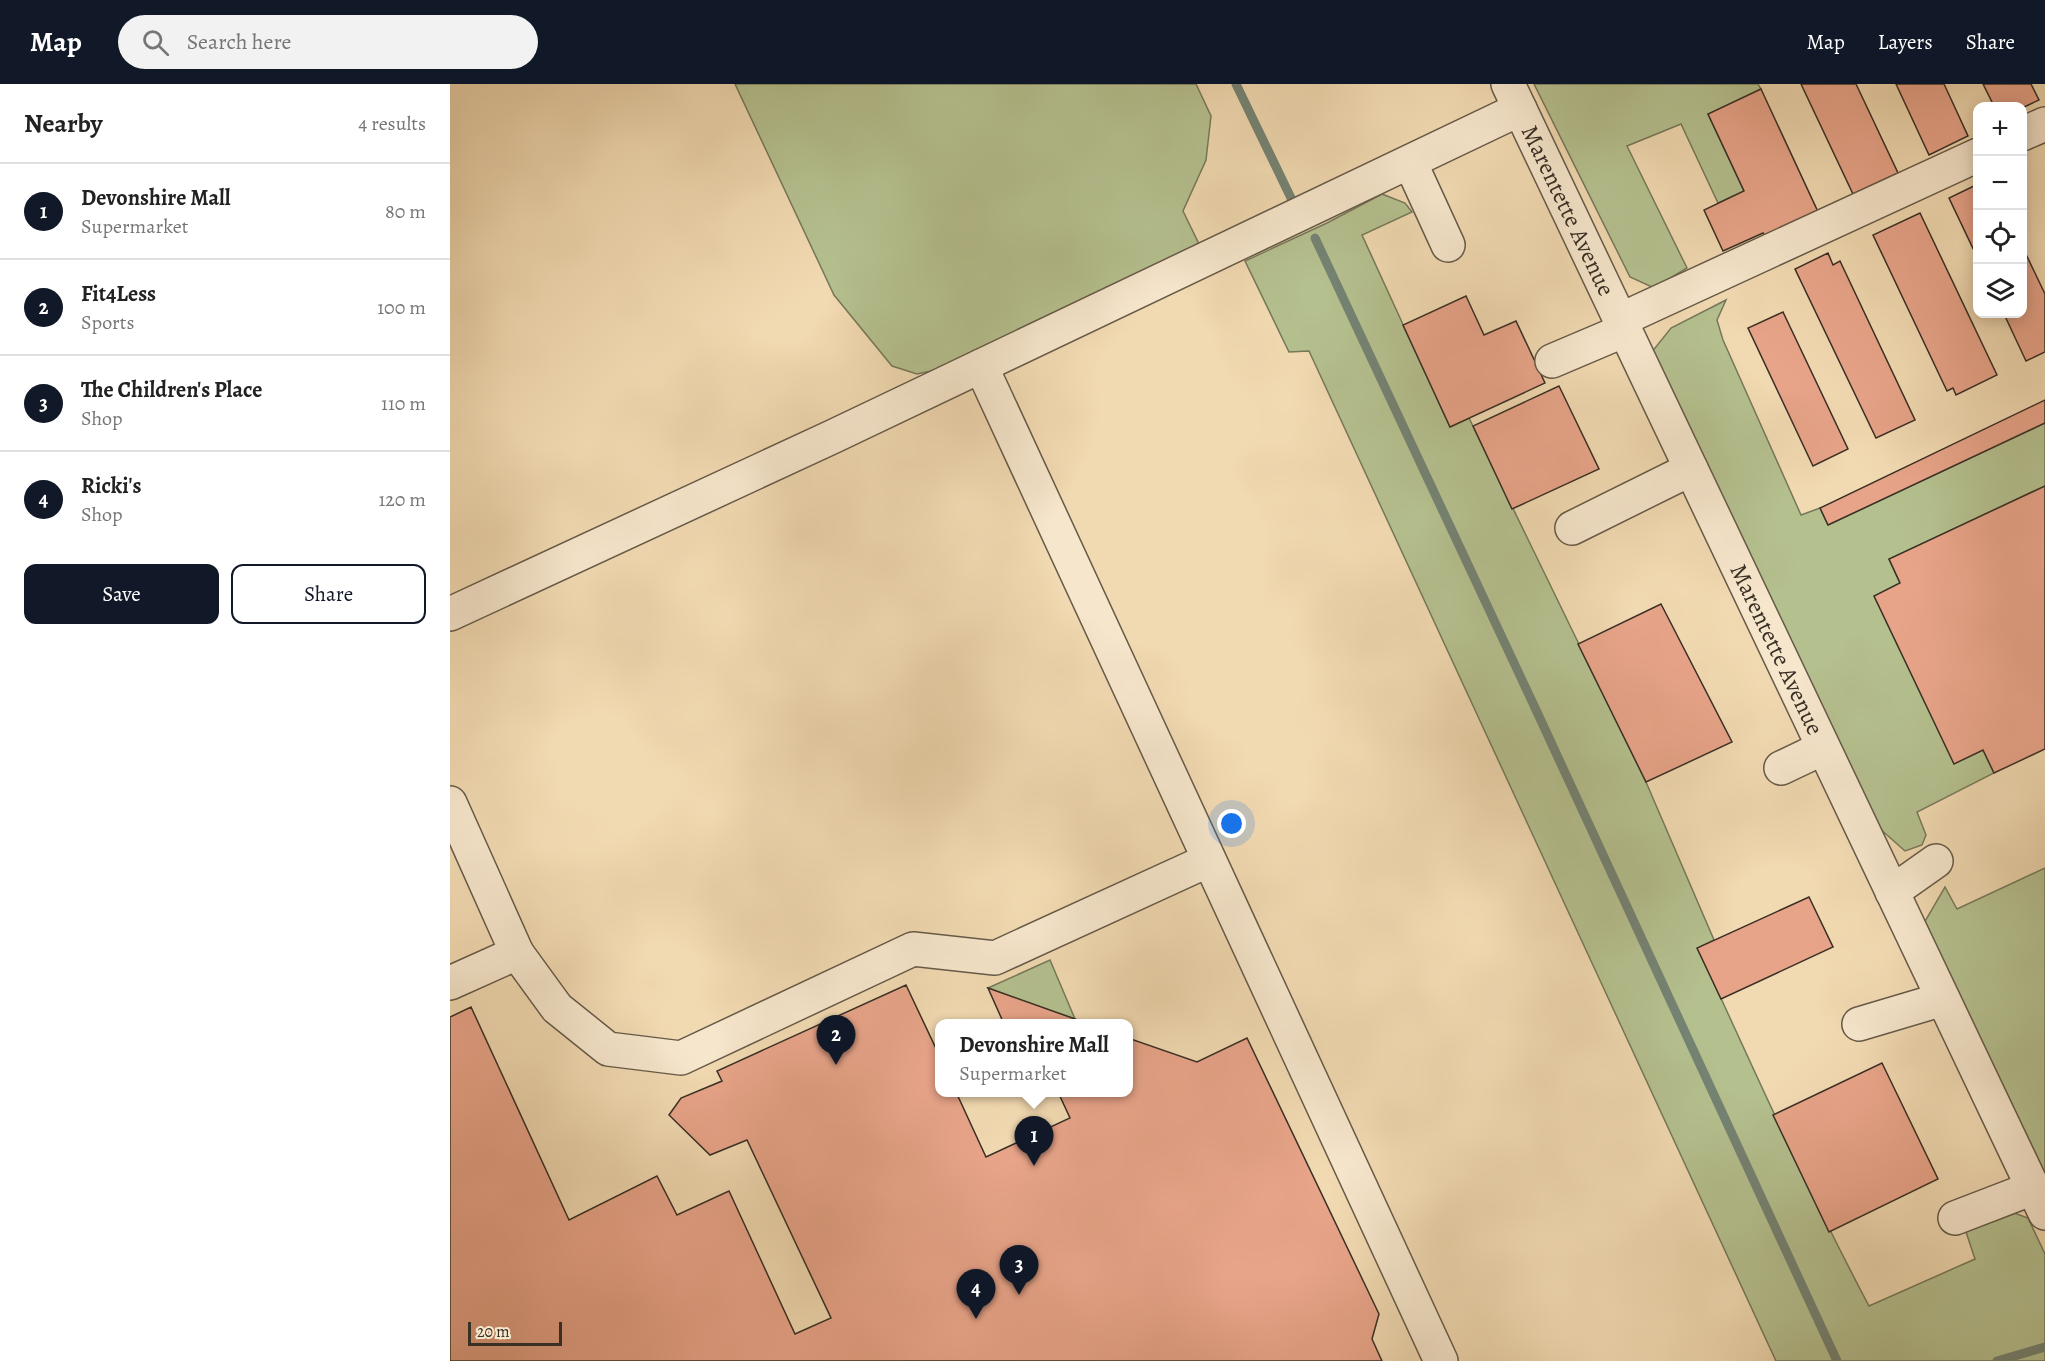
<!DOCTYPE html>
<html lang="en">
<head>
<meta charset="utf-8">
<style>
  body { margin:0; font-family:Alegreya,serif; background:#f2f2f2; color:#222 }
  .controls { position:absolute; right:18px; top:18px; display:grid; overflow:hidden; border-radius:12px; box-shadow:0 3px 15px #0003 }
  .controls button { width:54px; height:54px; display:grid; place-items:center; padding:0; border:0; border-bottom:2px solid #e0e0e0; background:#fff; color:#222; font:30px sans-serif }
  .scale { position:absolute; left:18px; bottom:15px; width:94px; box-sizing:border-box; padding-left:6px; border:3px solid #382f25; border-top:0; font-size:16px; line-height:21px; white-space:nowrap; color:#382f25; -webkit-text-stroke:4px #f6e6cc; paint-order:stroke }
  .you { position:absolute; left:782px; top:740px; width:21px; height:21px; margin:-15px; border:4px solid #fff; border-radius:50%; background:#1a73e8; box-shadow:0 0 0 9px #1a73e833 }
  .badge { display:grid; place-items:center; width:39px; height:39px; border-radius:50%; background:#111827; color:#fff; font-size:20px; font-weight:700 }
  .pin { position:absolute; translate:-50% -50px; filter:drop-shadow(0 2px 3px #0008) }
  .pin::after { content:''; position:absolute; top:32px; width:21px; height:18px; background:inherit; clip-path:polygon(0 0,100% 0,50% 100%) }
  .popup { position:absolute; left:485px; top:935px; width:198px; height:78px; box-sizing:border-box; display:grid; place-content:center; border-radius:12px; background:#fff; filter:drop-shadow(0 2px 4px #0005); font-size:20px; white-space:nowrap; color:#767676 }
  .popup b { font-size:22px; color:#222 }
  .popup::after { content:''; position:absolute; left:50%; top:100%; margin-left:-12px; border:12px solid transparent; border-top-color:#fff }
  .list { margin:0; padding:0; list-style:none }
  h2 { display:flex; justify-content:space-between; align-items:center; height:78px; margin:0; padding:0 24px; font-size:26px }
  h2 small { font-size:20px; font-weight:400; color:#767676 }
  .list li { display:grid; grid-template-columns:39px 1fr auto; gap:18px; align-items:center; box-sizing:border-box; height:96px; padding:0 24px; border-top:2px solid #e0e0e0 }
  .list b { display:block; font-size:22px; white-space:nowrap }
  .list p { margin:0; font-size:20px; white-space:nowrap; color:#767676 }
  .list em { font-size:20px; font-style:normal; color:#767676 }
  .actions { display:flex; gap:12px; padding:18px 24px }
  .actions a { flex:1; padding:14px 0; border:2px solid #111827; border-radius:12px; text-align:center; font-size:21px; color:#111827 }
  .actions .main { background:#111827; color:#fff }
  .icon { flex:none; width:33px; height:33px; fill:none; stroke:currentColor; stroke-width:2; stroke-linecap:round; stroke-linejoin:round }
  .map { position:relative; flex:none; width:1595px; height:1277px; overflow:hidden }
  header { display:flex; align-items:center; gap:36px; box-sizing:border-box; height:84px; padding:0 30px; background:#111827; color:#fff }
  header strong { font-size:28px }
  nav { display:flex; gap:33px; margin-inline-start:auto; font-size:21px }
  .search { width:420px; height:54px; background:#f2f2f2; display:flex; align-items:center; gap:15px; box-sizing:border-box; padding:0 21px; border-radius:33px; color:#767676; font-size:22px }
  main { display:flex }
  aside { flex:1; background:#fff }
  .map>svg:first-child { display:block }
</style>
</head>
<body>
<header>
<strong>Map</strong>
<div class="search"><svg class="icon" aria-label="search" viewBox="0 0 24 24"><circle cx="10" cy="10" r="6"/><path d="M15 15l6 6"/></svg>Search here</div>
<nav><a>Map</a><a>Layers</a><a>Share</a></nav>
</header>
<main>
<aside>
<h2>Nearby<small>4 results</small></h2>
<ul class="list">
<li><span class="badge">1</span><div><b>Devonshire Mall</b><p>Supermarket</p></div><em>80 m</em></li>
<li><span class="badge">2</span><div><b>Fit4Less</b><p>Sports</p></div><em>100 m</em></li>
<li><span class="badge">3</span><div><b>The Children's Place</b><p>Shop</p></div><em>110 m</em></li>
<li><span class="badge">4</span><div><b>Ricki's</b><p>Shop</p></div><em>120 m</em></li>
</ul>
<div class="actions"><a class="main">Save</a><a>Share</a></div>
</aside>
<div class="map">
<svg width="1595" height="1277" viewBox="0 0 1595 1277">
  <rect width="100%" height="100%" fill="#f1d9b1"/>
  <filter id="stains"><feTurbulence type="fractalNoise" baseFrequency=".00333" numOctaves="4"/><feColorMatrix values="0 0 0 0 .2 0 0 0 0 .09 0 0 0 0 .02 0 0 0 .5 -.17"/></filter>
  <radialGradient id="worn" r=".72"><stop offset=".6" stop-color="#630" stop-opacity="0"/><stop offset="1" stop-color="#630" stop-opacity=".3"/></radialGradient>
  <!-- green -->
  <g fill="#b5c08f" stroke="#76785a" stroke-width="1.5">
    <path d="M 285,0 L 746,0 L 761,32 L 756,76 L 733,127 L 749,160 L 486,286 L 467,290 L 442,282 L 384,211 Z"/>
    <path d="M 1084,0 L 1308,0 L 1311,5 L 1258,30 L 1294,107 L 1268,119 L 1231,40 L 1177,62 L 1237,184 L 1204,204 L 1180,193 Z"/>
    <path d="M 932,110 L 955,119 L 962,128 L 912,151 L 1000,343 L 1019,334 L 1196,698 L 1264,856 L 1248,864 C 1303,984 1357,1105 1419,1222 L 1525,1175 L 1515,1145 L 1559,1127 L 1578,1134 L 1595,1170 L 1595,1277 L 1326,1277 L 859,267 L 839,268 L 795,177 L 877,139 Z"/>
    <path d="M 1276,216 L 1267,236 L 1273,256 L 1351,431 L 1370,424 L 1378,441 L 1595,339 L 1595,402 L 1439,475 L 1450,499 L 1425,512 L 1504,679 L 1533,666 L 1544,689 L 1467,728 L 1476,751 L 1472,761 L 1455,767 L 1428,743 L 1201,269 L 1221,244 Z"/>
    <path d="M 1595,784 L 1595,1092 L 1474,839 L 1495,803 L 1507,825 Z"/>
    <path d="M 600,876 L 625,935 L 538,904 Z"/>
  </g>
  <g fill="none" stroke-linecap="round" stroke-linejoin="round">
    <!-- stream -->
    <g stroke="#748373" stroke-width="9">
      <path d="M 786,0 L 841,114"/>
      <path d="M 865,154 L 1087,628 L 1387,1277"/>
      <path d="M 1547,1277 L 1595,1263"/>
    </g>
  </g>
  <!-- building -->
  <g fill="#e8a489" stroke="#382f25" stroke-width="1.5">
    <path d="M 1351,0 L 1406,0 L 1448,89 L 1403,110 Z"/>
    <path d="M 1446,0 L 1494,0 L 1518,52 L 1479,71 Z"/>
    <path d="M 1533,0 L 1581,0 L 1589,16 L 1572,24 L 1544,22 Z"/>
    <path d="M 1311,5 L 1369,130 L 1316,155 L 1313,149 L 1273,167 L 1254,126 L 1294,107 L 1258,30 Z"/>
    <path d="M 1528,100 L 1528,175 L 1499,114 Z"/>
    <path d="M 1470,129 L 1547,291 L 1506,311 L 1503,304 L 1497,307 L 1423,151 Z"/>
    <path d="M 1572,162 L 1595,210 L 1595,268 L 1576,277 L 1554,230 L 1572,230 Z"/>
    <path d="M 1378,169 L 1383,181 L 1390,177 L 1465,336 L 1426,354 L 1345,185 Z"/>
    <path d="M 1016,212 L 1034,251 L 1066,237 L 1095,299 L 1000,343 L 953,241 Z"/>
    <path d="M 1333,228 L 1398,365 L 1363,382 L 1298,244 Z"/>
    <path d="M 1109,302 L 1149,385 L 1062,425 L 1023,342 Z"/>
    <path d="M 1595,316 L 1595,339 L 1378,441 L 1370,424 Z"/>
    <path d="M 1595,402 L 1595,665 L 1544,689 L 1533,666 L 1504,680 L 1424,512 L 1450,499 L 1439,475 Z"/>
    <path d="M 1211,520 L 1282,658 L 1196,698 L 1128,560 Z"/>
    <path d="M 1359,813 L 1383,863 L 1271,915 L 1247,864 Z"/>
    <path d="M 456,901 L 490,973 L 490,1008 L 506,1008 L 536,1073 L 620,1034 L 608,1008 L 678,1008 L 678,954 L 747,978 L 797,954 L 929,1230 L 922,1255 L 932,1277 L 0,1277 L 0,933 L 21,923 L 119,1136 L 207,1092 L 227,1131 L 279,1107 L 345,1250 L 381,1234 L 297,1056 L 260,1071 L 219,1031 L 231,1014 L 272,997 L 267,987 Z"/>
    <path d="M 538,904 L 625,935 L 638,940 L 554,940 Z"/>
    <path d="M 1432,979 L 1488,1095 L 1379,1148 L 1323,1031 Z"/>
  </g>
  <g fill="none" stroke-linecap="round" stroke-linejoin="round">
    <!-- minor casing -->
    <g stroke="#665a48" stroke-width="36">
      <g id="minor">
        <path id="s1" d="M 1058,0 L 1595,1129"/>
        <path d="M 1572,50 L 1595,40"/>
        <path d="M 960,78 L 998,161"/>
        <path d="M 1170,236 L 1528,71"/>
        <path d="M 1102,277 L 1175,246"/>
        <path d="M 531,282 L 991,1277"/>
        <path d="M 1122,444 L 1241,385"/>
        <path d="M 0,530 L 382,353 L 1070,25"/>
        <path d="M 1331,684 L 1373,664"/>
        <path d="M 0,719 L 67,869"/>
        <path d="M 1442,808 L 1486,777"/>
        <path d="M 0,899 L 67,869 L 107,924 L 158,965 L 231,974 L 463,865 L 545,874 L 759,776"/>
        <path d="M 1409,940 L 1493,915"/>
        <path d="M 1505,1134 L 1583,1104"/>
      </g>
    </g>
    <!-- minor -->
    <use href="#minor" stroke="#f6e6cc" stroke-width="33"/>
  </g>
  <g text-anchor="middle" stroke-width="4.5" stroke-linejoin="round" paint-order="stroke">
    <!-- street labels -->
    <g font-size="24" fill="#382f25" stroke="#f6e6cc">
      <text dy="8" stroke="none"><textPath href="#s1" startOffset="140">Marentette Avenue</textPath></text>
      <text dy="8" stroke="none"><textPath href="#s1" startOffset="626">Marentette Avenue</textPath></text>
    </g>
  </g>
  <rect width="100%" height="100%" filter="url(#stains)"/>
  <rect width="100%" height="100%" fill="url(#worn)"/>
</svg>
<div class="controls">
<button>+</button>
<button>−</button>
<button><svg class="icon" aria-label="locate" viewBox="0 0 24 24"><circle cx="12" cy="12" r="6"/><path d="M12 2v4M12 18v4M2 12h4M18 12h4"/></svg></button>
<button><svg class="icon" aria-label="layers" viewBox="0 0 24 24"><path d="M12 4l9 5-9 5-9-5zM3 14l9 5 9-5"/></svg></button>
</div>
<div class="scale">20 m</div>
<div class="you"></div>
<div class="pin badge" style="left:584px;top:1082px">1</div>
<div class="popup"><b>Devonshire Mall</b>Supermarket</div>
<div class="pin badge" style="left:386px;top:981px">2</div>
<div class="pin badge" style="left:569px;top:1211px">3</div>
<div class="pin badge" style="left:526px;top:1235px">4</div>
</div>
</main>
</body>
</html>
